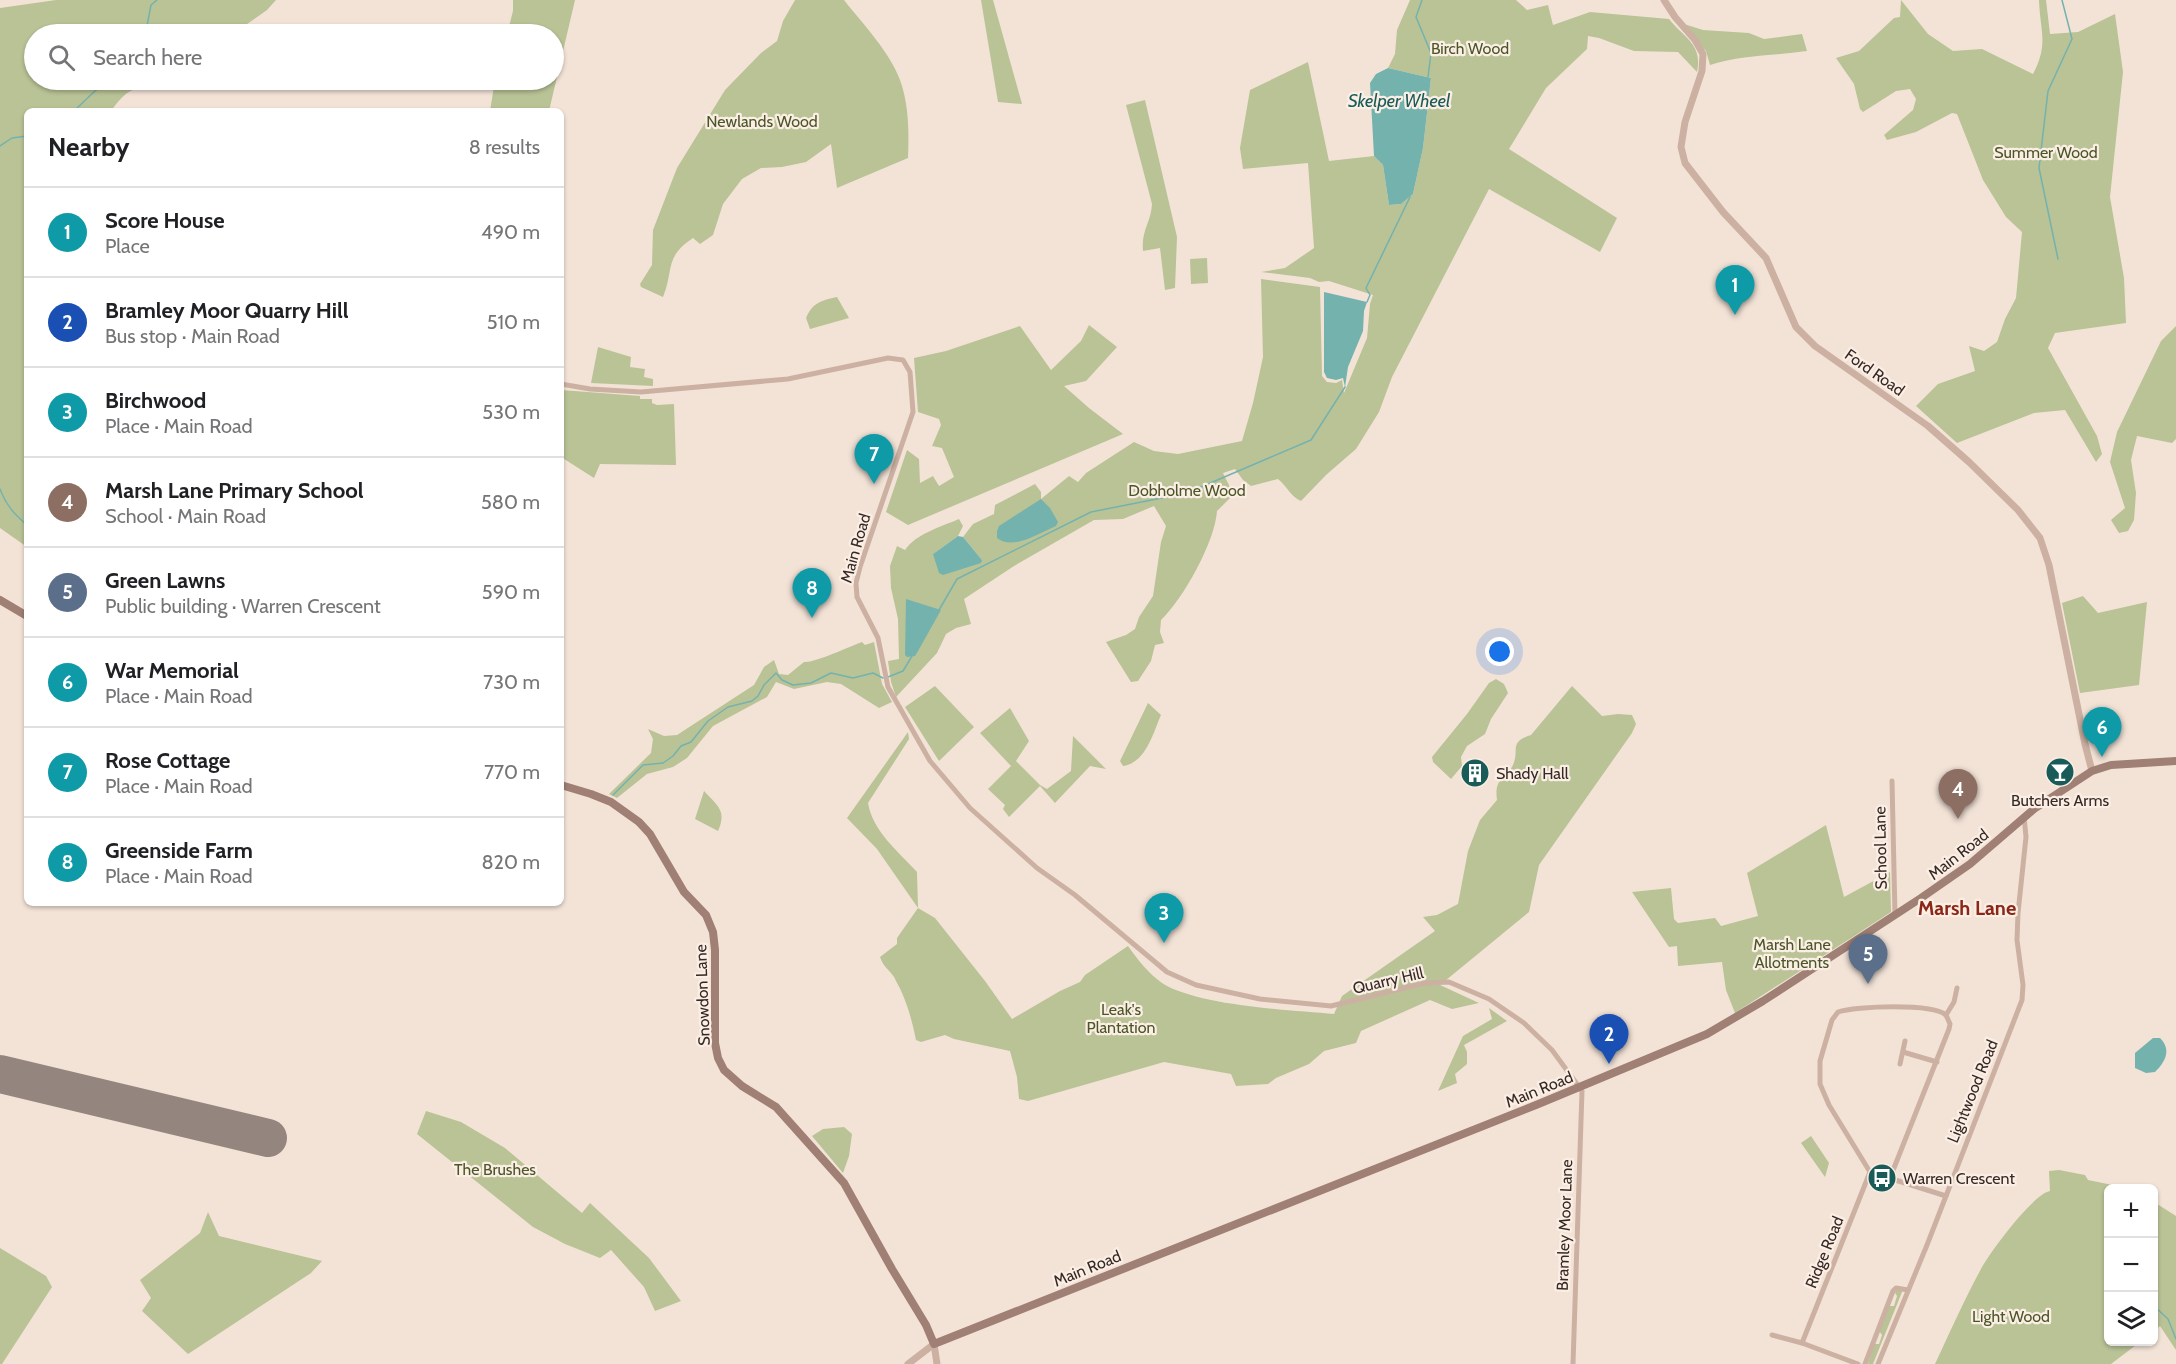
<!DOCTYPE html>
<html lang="en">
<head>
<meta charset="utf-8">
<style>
  body { margin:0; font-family:Cabin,sans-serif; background:#f2f2f2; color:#202124 }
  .controls { position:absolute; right:18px; bottom:18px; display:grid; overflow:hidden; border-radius:9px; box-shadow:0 2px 4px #0004 }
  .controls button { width:54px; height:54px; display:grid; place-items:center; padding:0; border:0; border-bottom:2px solid #e0e0e0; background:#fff; color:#202124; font:30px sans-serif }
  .you { position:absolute; left:1500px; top:652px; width:21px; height:21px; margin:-15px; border:4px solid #fff; border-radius:50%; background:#1a73e8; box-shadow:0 0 0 9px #1a73e833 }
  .badge { display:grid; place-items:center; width:39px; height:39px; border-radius:50%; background:#b45309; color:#fff; font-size:20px; font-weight:700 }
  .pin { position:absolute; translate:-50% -50px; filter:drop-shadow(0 2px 3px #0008) }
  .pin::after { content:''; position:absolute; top:32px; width:21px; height:18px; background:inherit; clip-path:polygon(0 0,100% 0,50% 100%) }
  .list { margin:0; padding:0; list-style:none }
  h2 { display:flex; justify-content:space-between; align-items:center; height:78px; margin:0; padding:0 24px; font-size:26px }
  h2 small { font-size:20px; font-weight:400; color:#757577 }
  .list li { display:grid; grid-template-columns:39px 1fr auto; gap:18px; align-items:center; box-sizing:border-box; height:90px; padding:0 24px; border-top:2px solid #e0e0e0 }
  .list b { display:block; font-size:22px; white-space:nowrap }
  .list p { margin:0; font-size:20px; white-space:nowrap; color:#757577 }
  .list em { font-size:20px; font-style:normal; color:#757577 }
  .icon { flex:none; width:33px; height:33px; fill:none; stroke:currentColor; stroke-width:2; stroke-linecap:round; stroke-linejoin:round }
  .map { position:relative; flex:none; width:2176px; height:1364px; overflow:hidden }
  .search { position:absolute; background:#fff; box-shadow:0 2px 4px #0004; left:24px; top:24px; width:540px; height:66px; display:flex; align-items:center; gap:15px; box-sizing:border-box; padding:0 21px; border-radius:33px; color:#757577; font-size:22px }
  .panel { position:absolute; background:#fff; box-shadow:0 2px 4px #0004; left:24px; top:108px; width:540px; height:798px; border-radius:9px }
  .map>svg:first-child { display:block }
</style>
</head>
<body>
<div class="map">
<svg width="2176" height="1364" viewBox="0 0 2176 1364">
  <rect width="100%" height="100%" fill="#f3e3d7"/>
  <!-- green -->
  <g fill="#b9c396">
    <path d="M 56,0 L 276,0 L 267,10 L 233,34 L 34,34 L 34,80 L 178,80 L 166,89 C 135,87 130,85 111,111 L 27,111 L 27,360 L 24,368 L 27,376 L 27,547 L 0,528 L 0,8 Z"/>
    <path d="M 513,0 L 575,0 L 549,111 L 490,111 L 495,80 L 554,80 L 554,34 L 507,34 L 513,11 Z"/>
    <path d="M 795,0 L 844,0 C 862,23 890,52 900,80 C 909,105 909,132 908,158 L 837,188 L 831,144 L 806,162 L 782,167 L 761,168 L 742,179 L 723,204 L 713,235 L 700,244 L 693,238 C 664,257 674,270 663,297 L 641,287 L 640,284 L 652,265 L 653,230 L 677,168 L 725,90 L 761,53 L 777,41 L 783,21 Z"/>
    <path d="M 981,0 L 993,0 L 1022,104 L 998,102 Z"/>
    <path d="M 1410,0 L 1516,0 L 1527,10 L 1548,5 L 1553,25 L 1590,12 L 1669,19 C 1684,38 1703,44 1697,72 L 1678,52 L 1634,51 L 1599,38 L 1588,36 L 1587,49 L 1546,88 L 1509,149 L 1617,218 L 1600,252 L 1489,189 L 1392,377 L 1379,412 L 1356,449 L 1326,475 L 1301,501 C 1290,496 1287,486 1278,479 L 1251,486 L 1243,480 L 1235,469 L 1223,473 L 1229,485 L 1231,497 L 1217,511 C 1215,542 1183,599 1161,620 L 1160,632 L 1164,643 L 1155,645 L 1151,661 L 1138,681 L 1131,682 L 1106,642 L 1126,635 L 1135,629 L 1139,617 L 1153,596 L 1161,542 L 1166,526 L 1154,506 L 1123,519 L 1094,520 L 1014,566 L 964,599 L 971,624 L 956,628 L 946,634 L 937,653 L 896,697 L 891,682 L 888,661 L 899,659 L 898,619 L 891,588 L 890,566 L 897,546 L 905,550 C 917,533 941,527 959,519 L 963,526 L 958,536 L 933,554 L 982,560 L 963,537 L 973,524 L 994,514 L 995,505 L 1035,484 L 1041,492 L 1041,499 L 1069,476 L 1078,482 L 1086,473 L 1134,442 L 1154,451 L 1178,454 L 1242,441 L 1253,403 L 1263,357 L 1261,279 L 1320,287 L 1322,376 L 1327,382 L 1336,383 L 1342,380 L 1344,393 L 1367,338 L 1370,304 L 1373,295 L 1329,281 L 1319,282 L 1310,278 L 1261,272 L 1285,268 L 1314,248 L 1308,163 L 1243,169 L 1240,148 L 1250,90 L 1308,62 L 1329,161 L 1374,156 L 1383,165 L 1389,205 L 1401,204 L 1413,194 L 1423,148 L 1431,78 L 1388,68 L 1395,54 L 1397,30 Z"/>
    <path d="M 1901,0 L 1928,34 L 1953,51 L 1982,49 L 2033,74 C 2049,44 2040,31 2039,0 L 2046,0 L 2050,34 L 2078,32 L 2115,14 L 2123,72 L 2110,197 L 2124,278 L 2126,323 L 2055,333 L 2048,348 L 2097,436 L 2102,454 L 2096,462 L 2065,410 L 2034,413 L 1957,443 L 1916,406 L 1938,384 L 1975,371 L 1969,346 L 1984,351 L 1997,342 L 2005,319 L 2016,298 L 2022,232 L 2006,217 L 1983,180 L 1957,114 L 1952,113 L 1916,132 L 1887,140 L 1884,135 L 1913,110 L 1916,99 L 1910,89 L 1896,91 L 1863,112 L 1860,109 L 1854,84 L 1836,58 L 1859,51 L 1894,18 L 1900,17 Z"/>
    <path d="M 1684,24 L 1703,30 L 1749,33 L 1764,39 L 1802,34 L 1807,51 C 1774,56 1741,55 1710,65 L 1706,51 Z"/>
    <path d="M 1145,100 L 1177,237 L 1175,288 L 1165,290 L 1160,248 L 1143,251 C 1141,230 1151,223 1152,204 L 1126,105 Z"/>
    <path d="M 1207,258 L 1208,283 L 1191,284 L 1190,259 Z"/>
    <path d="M 837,297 L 849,318 L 810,329 L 806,318 C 812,303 822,300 837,297 Z"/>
    <path d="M 1089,325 L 1117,347 L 1086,381 L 1064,386 L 1089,408 L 1123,434 L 908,525 L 886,512 L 907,450 L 919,459 L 920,483 L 933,476 L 939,486 L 954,477 L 942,448 L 932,446 L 941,425 L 939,419 L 918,412 L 914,358 L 946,351 L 1020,326 L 1051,370 L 1081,341 Z"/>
    <path d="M 2176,326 L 2176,439 L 2172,443 L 2137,436 L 2131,460 L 2136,493 L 2134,520 L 2128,531 L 2119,533 L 2111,520 L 2125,508 L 2110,462 L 2117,432 L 2161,341 Z"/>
    <path d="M 598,347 L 631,357 L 630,367 L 645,369 L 644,377 L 653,379 L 653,386 L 591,383 Z"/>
    <path d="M 561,390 L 640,396 L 640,399 L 652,399 L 652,403 L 657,405 L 674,404 L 676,465 L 600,464 L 594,478 L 561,457 Z"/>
    <path d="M 2083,596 L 2098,613 L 2147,602 L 2139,685 L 2080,693 L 2062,603 Z"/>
    <path d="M 862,642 L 865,645 L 874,642 L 882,684 L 892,702 L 879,708 L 841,684 L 827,682 L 794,689 L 776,682 L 767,697 L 713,726 L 687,758 L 673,767 L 647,774 L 617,798 L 609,794 L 651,753 L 653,739 L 648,729 L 664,736 L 677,735 L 754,685 L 764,667 L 774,660 L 779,674 L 788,675 L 804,662 C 815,663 848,647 862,642 Z"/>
    <path d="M 1496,679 L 1504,684 L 1508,693 L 1491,719 L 1485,734 L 1467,746 L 1461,757 L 1462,766 L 1451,779 L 1433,762 L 1432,757 L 1467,714 L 1489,683 Z"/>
    <path d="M 935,686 L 974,727 L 939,761 L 905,707 Z"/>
    <path d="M 1572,686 L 1602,716 L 1618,714 L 1632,715 L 1636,724 L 1632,733 L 1539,865 L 1529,912 L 1440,985 L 1479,1003 L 1452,1009 L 1430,1000 L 1361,1031 L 1356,1043 L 1324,1051 L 1309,1064 L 1276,1078 L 1268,1084 L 1236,1086 L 1231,1074 L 1164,1062 L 1028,1101 L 1019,1099 L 1017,1077 L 1010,1051 L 954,1039 L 945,1035 L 921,1042 L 916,1040 C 912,1020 906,998 896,981 C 892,971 884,969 880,957 L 897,944 L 897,938 L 918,908 L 877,849 L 847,818 L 908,732 L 909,739 L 868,803 C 873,832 898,851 917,872 L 918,908 L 935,918 L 985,981 L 1012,1019 L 1060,991 L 1080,982 L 1085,975 L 1128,946 C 1138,960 1148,973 1162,983 C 1198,1006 1290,1010 1334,1014 L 1342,996 L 1435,931 L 1423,917 L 1437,915 L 1458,904 L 1468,851 L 1480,820 L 1497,800 C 1494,777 1505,781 1513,765 C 1520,750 1508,742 1531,735 Z"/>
    <path d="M 1148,703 L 1161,715 C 1153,733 1146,763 1123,766 L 1120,761 Z"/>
    <path d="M 1010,708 L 1029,741 L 1016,761 L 1040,785 L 1047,789 L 1071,771 L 1073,736 L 1106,769 L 1090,766 L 1055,803 L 1040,786 L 1009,817 L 1003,809 L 1005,805 L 988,789 L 1011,766 L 980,733 Z"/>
    <path d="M 704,791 C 718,806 727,811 718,831 L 695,819 Z"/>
    <path d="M 1826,825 L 1844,897 L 1890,872 L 1891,912 L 1735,1013 L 1726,990 L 1722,962 L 1678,966 L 1677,946 L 1669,947 L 1632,892 L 1671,888 L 1674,919 L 1678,923 L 1715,918 L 1721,926 L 1758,916 L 1747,873 Z"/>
    <path d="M 1489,1008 L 1507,1021 L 1464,1045 L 1467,1052 L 1467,1064 L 1455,1074 L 1457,1083 L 1438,1091 L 1463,1036 L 1492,1019 Z"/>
    <path d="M 426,1111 L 461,1122 L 505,1148 L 582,1213 L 590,1203 L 649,1258 L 681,1301 L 655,1311 L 644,1287 L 611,1250 L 600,1258 L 565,1244 L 533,1227 L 417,1134 Z"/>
    <path d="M 844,1127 L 852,1134 L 849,1156 L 843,1173 L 812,1136 L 823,1129 Z"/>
    <path d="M 1811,1136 L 1829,1163 L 1825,1177 L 1801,1143 Z"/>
    <path d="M 2059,1170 L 2085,1175 L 2088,1180 L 2127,1188 L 2108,1188 L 2108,1342 L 2140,1342 L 2111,1364 L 1935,1364 C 1950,1332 1964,1300 1981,1269 C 1989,1253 2034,1193 2050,1191 L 2049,1171 Z"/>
    <path d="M 2154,1202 L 2176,1216 L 2176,1350 L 2160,1326 L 2154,1331 Z"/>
    <path d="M 208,1212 L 219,1236 L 322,1261 L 311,1273 L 188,1354 L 142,1311 L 151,1298 L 140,1280 L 200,1233 Z"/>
    <path d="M 0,1248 L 46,1276 L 52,1287 L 2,1364 L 0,1364 Z"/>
    <path d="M 1897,1289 L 1903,1289 L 1902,1292 L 1873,1364 L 1868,1364 L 1874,1344 L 1879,1344 L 1882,1335 L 1879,1331 L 1889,1306 L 1894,1306 L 1897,1296 L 1895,1293 Z"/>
  </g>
  <!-- water -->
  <g fill="#74b2ae">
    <path d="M 1388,68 L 1431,78 L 1423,148 L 1413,194 L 1401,204 L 1389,205 L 1383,165 L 1374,156 L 1370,83 L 1376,74 Z"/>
    <path d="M 1324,292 L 1367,302 L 1364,311 L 1363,331 L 1348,367 L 1345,387 L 1343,378 L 1336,380 L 1327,378 L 1324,372 Z"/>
    <path d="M 1041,499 L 1050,508 L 1058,522 L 1056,526 C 1039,533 1013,551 997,538 L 997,531 L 999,526 Z"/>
    <path d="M 958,536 L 963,537 L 982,560 L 981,563 L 943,575 L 939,573 L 933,554 Z"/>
    <path d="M 906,599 L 941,610 L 918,651 L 915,656 L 907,657 L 905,655 Z"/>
    <path d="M 2153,1038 L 2160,1038 C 2172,1050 2165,1062 2155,1072 L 2146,1073 L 2135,1068 L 2135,1053 Z"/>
  </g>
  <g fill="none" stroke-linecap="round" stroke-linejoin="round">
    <!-- stream -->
    <g stroke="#74b2ae" stroke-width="1.5">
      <path d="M 1422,0 L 1416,17 L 1431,53 L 1428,77"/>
      <path d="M 141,34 L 147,26 L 151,5 L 157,0"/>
      <path d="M 74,111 L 96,90 L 112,80"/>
      <path d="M 0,146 L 12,138 L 27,136"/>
      <path d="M 2058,259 L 2039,168 L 2048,91 L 2072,39 L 2062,0"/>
      <path d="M 1367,302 L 1370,295 L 1366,288 L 1410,197"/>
      <path d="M 0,489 C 6,505 14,514 27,525"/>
      <path d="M 939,610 L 957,579 L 1091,512 L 1187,493 L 1311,440 L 1345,387"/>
      <path d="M 888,677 L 903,671 L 912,656"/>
      <path d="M 613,795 L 643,765 L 663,763 L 673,756 L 681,746 L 691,742 L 708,721 L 728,707 L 752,701 L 758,696 L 764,685 L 776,673 L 782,680 L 793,685 L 811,683 L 831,673 L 853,678 L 873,673 L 883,678"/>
      <path d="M 2105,1202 L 2108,1204"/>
      <path d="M 2154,1306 L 2168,1319 L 2176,1339"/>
    </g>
    <!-- runway -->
    <path stroke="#94867e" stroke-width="38" d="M 0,1074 L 268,1138"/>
    <!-- minor -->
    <g stroke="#ccb1a3" stroke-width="5">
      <path d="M 561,384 L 590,389 L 641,392 L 788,379 L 888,358 L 903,360 L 910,372 L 913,412 L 860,567 L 856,583 L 857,597 L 878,638 L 888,687 L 930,761 L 970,808 L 1037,868 L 1075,895 L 1167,972 L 1196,985 L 1260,999 L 1331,1006 L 1425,983 L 1449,982 L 1489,999 L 1524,1023 L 1552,1050 L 1582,1091 L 1573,1364"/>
      <path d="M 1892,781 L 1895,915"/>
      <path d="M 1946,1015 L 1954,1002 L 1957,988"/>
      <path d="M 1903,1052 L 1937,1062"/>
      <path d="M 1900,1064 L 1905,1041"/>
      <path d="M 1890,1178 L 1949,1029 L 1950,1024 L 1946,1015"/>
      <path d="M 1946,1196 L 1870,1172 L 1829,1105 L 1820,1084 L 1820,1061 L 1832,1020 L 1838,1012 C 1856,1006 1932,1003 1946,1015"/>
      <path d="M 1772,1335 L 1802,1343 L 1858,1364"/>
      <path d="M 1802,1343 L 1870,1172"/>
      <path d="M 1865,1364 L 1893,1291 L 1896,1288 L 1908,1290"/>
      <path d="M 1878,1364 L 1927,1245 L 2022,1000 L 2023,985 L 2017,940 L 2018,913 L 2026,837 L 2024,816"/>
    </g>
    <!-- tertiary -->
    <g stroke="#ccb1a3" stroke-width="7">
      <path d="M 1664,0 L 1675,17 L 1695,40 L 1703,54 L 1702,71 L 1685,122 L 1681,147 L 1685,163 L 1723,212 L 1766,258 L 1796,327 L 1815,346 L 1928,426 L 1969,462 L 2018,510 L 2040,538 L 2049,565 L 2085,744 L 2092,771"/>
      <path d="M 908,1364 L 934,1344 L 937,1364"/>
    </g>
    <!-- secondary -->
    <g stroke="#a07f74" stroke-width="8">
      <path d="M 0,600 L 27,616"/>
      <path d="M 561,785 L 591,794 L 611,802 L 639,822 L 650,834 L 684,892 L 706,915 L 713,932 L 715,950 L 715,1043 L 718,1058 L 724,1070 L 742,1086 L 776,1107 L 844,1183 L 892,1269 L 926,1325 L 934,1344 L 1536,1105 L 1707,1034 L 1763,1001 L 1921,898 L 1970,864 L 2034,809 L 2092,771 L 2111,765 L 2176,761"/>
    </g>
  </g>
  <!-- icons -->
  <defs>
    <g id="bar-disc" transform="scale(1.5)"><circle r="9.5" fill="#185b58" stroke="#fbeee4"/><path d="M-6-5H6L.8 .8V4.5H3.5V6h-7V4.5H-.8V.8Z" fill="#fff"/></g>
    <g id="building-disc" transform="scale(1.5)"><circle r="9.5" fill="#185b58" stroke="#fbeee4"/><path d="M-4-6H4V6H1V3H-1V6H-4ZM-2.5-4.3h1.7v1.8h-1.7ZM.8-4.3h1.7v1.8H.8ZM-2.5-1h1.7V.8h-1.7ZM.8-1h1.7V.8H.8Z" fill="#fff"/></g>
    <g id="bus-disc" transform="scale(1.5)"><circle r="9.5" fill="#185b58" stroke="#fbeee4"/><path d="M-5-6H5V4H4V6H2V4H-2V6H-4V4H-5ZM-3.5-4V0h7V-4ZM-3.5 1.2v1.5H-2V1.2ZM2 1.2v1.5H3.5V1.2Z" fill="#fff"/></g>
  </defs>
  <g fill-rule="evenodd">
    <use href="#bar-disc" x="2060" y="772"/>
    <use href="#building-disc" x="1475" y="773"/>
    <use href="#bus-disc" x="1882" y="1178"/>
  </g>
  <g text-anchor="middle" stroke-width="4.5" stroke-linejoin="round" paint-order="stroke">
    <!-- park labels -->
    <g font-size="16" fill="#4a5627" stroke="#fbeee4">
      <text x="1470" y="54">Birch Wood</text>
      <text x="762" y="127">Newlands Wood</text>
      <text x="2046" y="158">Summer Wood</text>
      <text x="1187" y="496">Dobholme Wood</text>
      <text x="1792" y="950">Marsh Lane<tspan x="1792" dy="18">Allotments</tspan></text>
      <text x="1121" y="1015">Leak's<tspan x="1121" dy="18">Plantation</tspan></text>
      <text x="495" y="1175">The Brushes</text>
      <text x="2011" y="1322">Light Wood</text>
    </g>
    <!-- street labels -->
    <g font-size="16" fill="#362925" stroke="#fbeee4">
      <text transform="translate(1875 372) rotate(35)" y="6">Ford Road</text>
      <text transform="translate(855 548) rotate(-74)" y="6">Main Road</text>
      <text transform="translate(1880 848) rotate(-91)" y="6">School Lane</text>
      <text transform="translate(1958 854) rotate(-38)" y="6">Main Road</text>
      <text transform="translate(1388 980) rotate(-13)" y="6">Quarry Hill</text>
      <text transform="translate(702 995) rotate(-92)" y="6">Snowdon Lane</text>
      <text transform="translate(1539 1089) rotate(-22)" y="6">Main Road</text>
      <text transform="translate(1972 1091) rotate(-68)" y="6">Lightwood Road</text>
      <text transform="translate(1564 1225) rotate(-88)" y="6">Bramley Moor Lane</text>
      <text transform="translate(1824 1252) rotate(-68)" y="6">Ridge Road</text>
      <text transform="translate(1087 1268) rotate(-22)" y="6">Main Road</text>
    </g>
    <!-- poi labels -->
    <g font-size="16" fill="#362925" stroke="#fbeee4" text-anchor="start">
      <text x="1496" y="779">Shady Hall</text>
      <text x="2060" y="806" text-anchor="middle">Butchers Arms</text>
      <text x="1903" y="1184">Warren Crescent</text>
    </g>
    <!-- water labels -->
    <g font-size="18" font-style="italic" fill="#185b58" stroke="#fbeee4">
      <text x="1399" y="107">Skelper Wheel</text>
    </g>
    <!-- quarter labels -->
    <g font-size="20" font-weight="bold" fill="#8b2718" stroke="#fbeee4">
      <text x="1967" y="915">Marsh Lane</text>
    </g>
  </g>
</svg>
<div class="controls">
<button>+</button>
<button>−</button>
<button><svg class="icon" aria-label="layers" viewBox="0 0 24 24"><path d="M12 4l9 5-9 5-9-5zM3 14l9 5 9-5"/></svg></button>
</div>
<div class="you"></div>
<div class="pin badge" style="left:1735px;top:315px;background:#0f9aa8">1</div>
<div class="pin badge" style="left:1609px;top:1064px;background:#1a4fb4">2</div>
<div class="pin badge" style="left:1164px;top:943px;background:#0f9aa8">3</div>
<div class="pin badge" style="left:1958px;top:819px;background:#8d6e63">4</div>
<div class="pin badge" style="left:1868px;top:984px;background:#5c6f8a">5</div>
<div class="pin badge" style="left:2102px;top:757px;background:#0f9aa8">6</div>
<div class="pin badge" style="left:874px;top:484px;background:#0f9aa8">7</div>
<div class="pin badge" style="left:812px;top:618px;background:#0f9aa8">8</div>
<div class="search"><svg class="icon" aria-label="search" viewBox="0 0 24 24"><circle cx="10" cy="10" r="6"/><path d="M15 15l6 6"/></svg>Search here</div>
<section class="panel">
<h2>Nearby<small>8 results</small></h2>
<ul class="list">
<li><span class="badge" style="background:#0f9aa8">1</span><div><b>Score House</b><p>Place</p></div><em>490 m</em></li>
<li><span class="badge" style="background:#1a4fb4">2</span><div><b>Bramley Moor Quarry Hill</b><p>Bus stop · Main Road</p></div><em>510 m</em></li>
<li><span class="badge" style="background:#0f9aa8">3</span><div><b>Birchwood</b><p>Place · Main Road</p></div><em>530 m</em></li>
<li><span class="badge" style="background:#8d6e63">4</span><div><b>Marsh Lane Primary School</b><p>School · Main Road</p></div><em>580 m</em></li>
<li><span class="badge" style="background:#5c6f8a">5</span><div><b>Green Lawns</b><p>Public building · Warren Crescent</p></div><em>590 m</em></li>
<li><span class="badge" style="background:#0f9aa8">6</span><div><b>War Memorial</b><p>Place · Main Road</p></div><em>730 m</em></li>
<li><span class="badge" style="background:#0f9aa8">7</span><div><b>Rose Cottage</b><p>Place · Main Road</p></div><em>770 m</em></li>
<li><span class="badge" style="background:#0f9aa8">8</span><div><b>Greenside Farm</b><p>Place · Main Road</p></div><em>820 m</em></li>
</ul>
</section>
</div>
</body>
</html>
